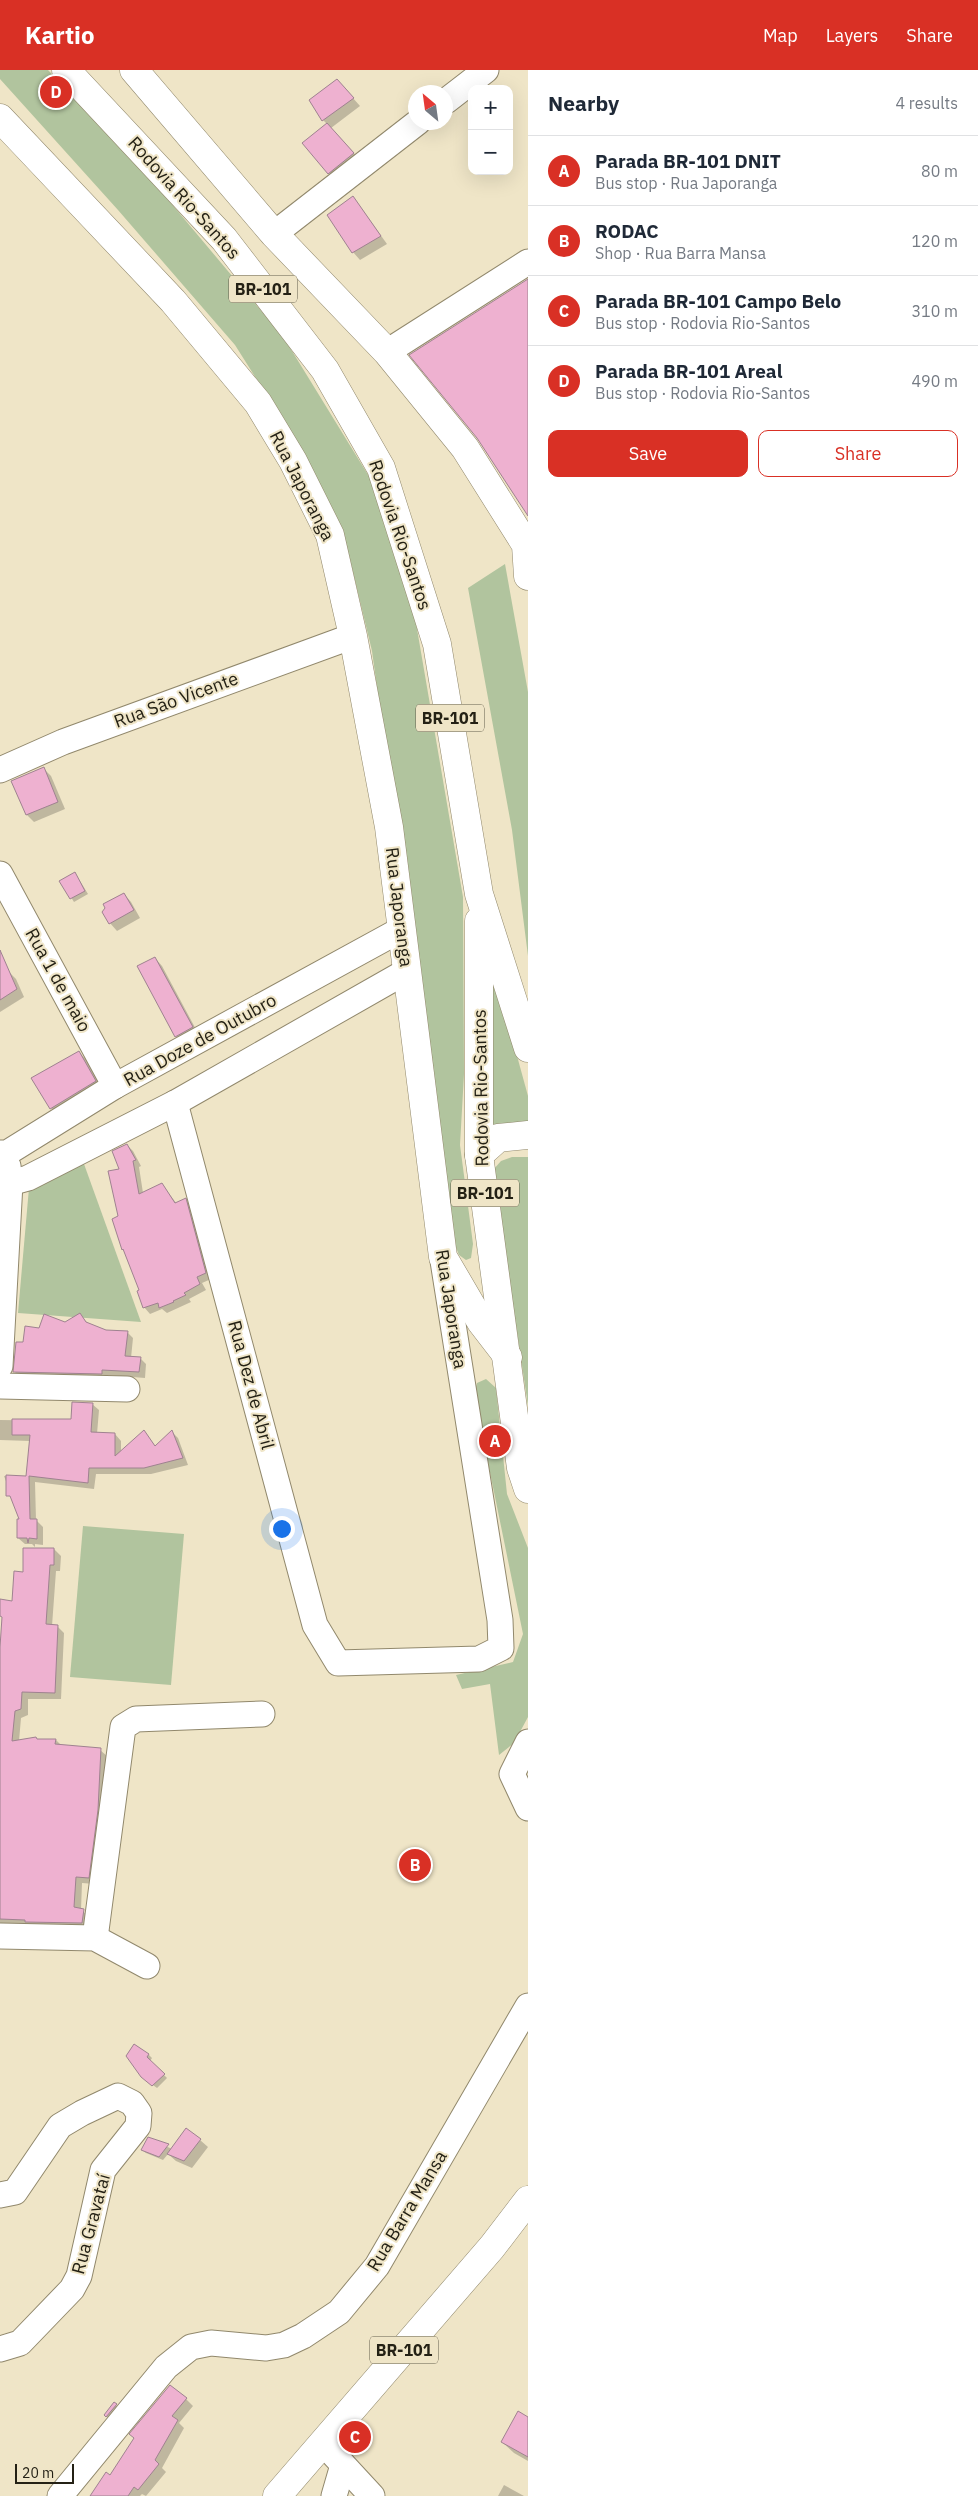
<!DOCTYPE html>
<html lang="en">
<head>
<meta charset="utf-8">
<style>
  body { margin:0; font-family:"IBM Plex Sans",sans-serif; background:#f6f6f7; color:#1f2937 }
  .controls { position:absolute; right:15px; top:15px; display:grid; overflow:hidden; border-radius:10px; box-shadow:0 5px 20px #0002 }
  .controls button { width:45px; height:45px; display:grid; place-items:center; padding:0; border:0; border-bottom:1px solid #e0e1e3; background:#fff; color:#1f2937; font:25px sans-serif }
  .compass { position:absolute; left:408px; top:15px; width:45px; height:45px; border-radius:50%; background:#fff; box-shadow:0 5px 20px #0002; rotate:331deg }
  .scale { position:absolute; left:15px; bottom:12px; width:59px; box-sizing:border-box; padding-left:5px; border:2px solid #242115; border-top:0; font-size:14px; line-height:18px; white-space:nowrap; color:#242115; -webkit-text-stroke:4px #efe5c7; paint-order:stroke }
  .you { position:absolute; left:281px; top:1458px; width:18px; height:18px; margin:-12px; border:4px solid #fff; border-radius:50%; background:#1a73e8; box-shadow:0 0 0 8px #1a73e833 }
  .badge { display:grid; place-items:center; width:32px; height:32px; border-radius:50%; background:#d93025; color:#fff; font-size:16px; font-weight:700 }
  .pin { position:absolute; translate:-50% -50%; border:2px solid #fff; box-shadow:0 1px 5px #0006 }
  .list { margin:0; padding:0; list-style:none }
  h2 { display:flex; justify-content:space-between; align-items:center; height:65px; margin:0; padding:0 20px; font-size:21px }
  h2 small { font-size:16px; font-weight:400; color:#747a83 }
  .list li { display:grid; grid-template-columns:32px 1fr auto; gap:15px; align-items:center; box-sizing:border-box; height:70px; padding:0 20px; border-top:1px solid #e0e1e3 }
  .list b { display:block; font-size:19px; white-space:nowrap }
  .list p { margin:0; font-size:16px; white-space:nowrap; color:#747a83 }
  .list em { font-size:16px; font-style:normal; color:#747a83 }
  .actions { display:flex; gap:10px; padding:15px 20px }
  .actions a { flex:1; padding:11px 0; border:1px solid #d93025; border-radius:10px; text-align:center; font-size:18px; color:#d93025 }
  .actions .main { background:#d93025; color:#fff }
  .map { position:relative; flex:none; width:528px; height:2426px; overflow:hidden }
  header { display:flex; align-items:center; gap:30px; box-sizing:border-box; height:70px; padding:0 25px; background:#d93025; color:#fff }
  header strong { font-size:24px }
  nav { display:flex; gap:28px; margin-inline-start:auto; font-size:18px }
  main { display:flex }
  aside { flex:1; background:#fff }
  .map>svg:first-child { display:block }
</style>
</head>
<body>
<header>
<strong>Kartio</strong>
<nav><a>Map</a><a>Layers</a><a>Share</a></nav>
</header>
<main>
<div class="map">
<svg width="528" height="2426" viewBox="0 0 528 2426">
  <rect width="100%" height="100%" fill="#efe5c7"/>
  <!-- green -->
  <g fill="#b1c49e">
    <path d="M 0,0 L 48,0 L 155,114 L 284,268 L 370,408 L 416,553 L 463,827 L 464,1004 L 460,1075 L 473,1174 L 471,1188 L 466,1190 L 459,1185 L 453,1170 L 372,581 L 346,473 L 304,384 L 235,275 L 118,140 L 0,9 Z"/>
    <path d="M 505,494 L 528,622 L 528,886 L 512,760 L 468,518 Z"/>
    <path d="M 491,891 L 528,1026 L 528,1052 L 485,1056 Z"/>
    <path d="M 512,1087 L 528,1087 L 528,1336 L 493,1100 L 501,1091 Z"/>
    <path d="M 84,1094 L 141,1252 L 18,1243 L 29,1118 Z"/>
    <path d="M 486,1309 L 496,1318 L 507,1424 L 528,1478 L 528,1647 L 514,1673 L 499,1685 L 490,1614 L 462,1619 L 456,1605 L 513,1592 L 523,1564 L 474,1324 L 477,1313 Z"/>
    <path d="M 83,1456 L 184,1464 L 171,1615 L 70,1607 Z"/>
  </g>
  <!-- shadow -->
  <g fill="#0003">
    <path d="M 344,18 L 360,36 L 331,58 L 361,91 L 336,111 L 329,103 L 327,54 L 323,50 Z"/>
    <path d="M 353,127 L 387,174 L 360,190 L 353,182 Z"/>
    <path d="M 43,698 L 51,706 L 65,739 L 34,752 L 27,745 Z"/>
    <path d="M 75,803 L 88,824 L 74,832 L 61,811 Z"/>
    <path d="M 124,824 L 131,832 L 140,848 L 117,861 L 110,853 Z"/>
    <path d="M 155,888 L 162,896 L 199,965 L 183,974 L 176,966 Z"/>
    <path d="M 9,902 L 16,909 L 24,927 L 0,942 L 0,907 Z"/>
    <path d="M 79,982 L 90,994 L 106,1022 L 62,1050 L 51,1038 L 33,1008 Z"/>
    <path d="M 127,1075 L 133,1081 L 141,1096 L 139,1097 L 143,1123 L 162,1115 L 177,1134 L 185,1129 L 191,1135 L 211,1209 L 202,1213 L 206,1220 L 189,1229 L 191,1232 L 167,1243 L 162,1239 L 150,1244 L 144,1237 L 141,1221 L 123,1179 L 119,1147 L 120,1099 Z"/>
    <path d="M 80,1244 L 88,1254 L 106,1261 L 127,1262 L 133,1268 L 131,1288 L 140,1288 L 146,1294 L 145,1308 L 108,1305 L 108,1309 L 20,1307 L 14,1301 L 24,1274 L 40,1259 L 66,1253 Z"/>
    <path d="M 92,1334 L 99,1340 L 97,1364 L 115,1364 L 121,1371 L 121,1382 L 144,1362 L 156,1377 L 172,1362 L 178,1368 L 188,1395 L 151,1404 L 96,1404 L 94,1419 L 35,1412 L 36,1450 L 43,1457 L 43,1475 L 35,1474 L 35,1477 L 32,1474 L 25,1474 L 18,1468 L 21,1450 L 4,1406 L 27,1408 L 30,1371 L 0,1370 L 0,1350 L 72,1351 Z"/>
    <path d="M 54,1479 L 61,1486 L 60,1501 L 56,1501 L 52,1556 L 57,1556 L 64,1563 L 61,1629 L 28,1629 L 28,1645 L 21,1648 L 19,1671 L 56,1670 L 62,1676 L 100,1680 L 107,1686 L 95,1814 L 82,1813 L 81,1840 L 90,1847 L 89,1859 L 0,1854 L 0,1602 L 13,1533 L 24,1503 Z"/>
    <path d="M 134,1976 L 149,1985 L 152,1988 L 150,1991 L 167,2008 L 157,2018 L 146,2010 Z"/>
    <path d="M 148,2068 L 172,2079 L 200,2070 L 208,2077 L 192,2098 L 176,2091 L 168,2084 L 163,2090 L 146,2083 L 142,2080 Z"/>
    <path d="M 186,2329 L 193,2336 L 179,2353 L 184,2358 L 162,2398 L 166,2402 L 146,2426 L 142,2424 L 140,2426 L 91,2426 Z"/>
    <path d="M 114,2334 L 120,2338 L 110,2350 L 105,2345 Z"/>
    <path d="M 528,2348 L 528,2391 L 514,2383 L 502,2372 Z"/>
    <path d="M 504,2415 L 524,2426 L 498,2426 Z"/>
  </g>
  <!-- building -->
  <g fill="#eeb1d0" stroke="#9f8290">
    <path d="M 337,9 L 354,28 L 322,51 L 309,30 Z"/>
    <path d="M 327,53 L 354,83 L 328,104 L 302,73 Z"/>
    <path d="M 353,126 L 381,166 L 352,183 L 327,145 Z"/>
    <path d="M 528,209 L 528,446 L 477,368 L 409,285 Z"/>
    <path d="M 44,697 L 58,732 L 26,745 L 11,711 Z"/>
    <path d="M 75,802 L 85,821 L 70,829 L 59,811 Z"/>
    <path d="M 124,823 L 134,840 L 109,854 L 102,842 L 105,838 L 103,834 Z"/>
    <path d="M 0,880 L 17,919 L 0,930 Z"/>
    <path d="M 155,887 L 193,957 L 175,967 L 137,896 Z"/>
    <path d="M 79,981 L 96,1011 L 50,1039 L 31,1008 Z"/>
    <path d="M 127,1074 L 136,1090 L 133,1091 L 139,1124 L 162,1113 L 175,1133 L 186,1128 L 206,1203 L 197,1207 L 200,1214 L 184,1223 L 186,1225 L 173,1231 L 174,1232 L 159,1238 L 158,1233 L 143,1238 L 137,1221 L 139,1220 L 123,1179 L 122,1180 L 112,1149 L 118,1146 L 108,1101 L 119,1099 L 112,1081 Z"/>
    <path d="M 80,1243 L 86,1252 L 106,1260 L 128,1261 L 125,1286 L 141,1287 L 139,1302 L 102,1300 L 102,1304 L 13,1302 L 16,1272 L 23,1272 L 25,1256 L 39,1258 L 44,1244 L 65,1252 Z"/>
    <path d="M 72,1332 L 93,1333 L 91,1362 L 115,1363 L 115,1386 L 144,1360 L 155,1376 L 172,1360 L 183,1388 L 144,1398 L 89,1398 L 88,1413 L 29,1406 L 30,1449 L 37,1449 L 37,1469 L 29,1468 L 28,1473 L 27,1468 L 17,1468 L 17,1449 L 19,1449 L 10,1426 L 6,1426 L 6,1405 L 26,1406 L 30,1365 L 12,1365 L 12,1349 L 71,1349 Z"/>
    <path d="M 23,1478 L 54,1478 L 54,1495 L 50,1495 L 46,1554 L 58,1555 L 55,1623 L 22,1622 L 21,1639 L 15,1641 L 12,1671 L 36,1667 L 37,1669 L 56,1669 L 55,1674 L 101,1678 L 98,1740 L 89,1808 L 76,1807 L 74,1837 L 84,1839 L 82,1853 L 25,1852 L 25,1850 L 0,1849 L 0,1577 L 2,1547 L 0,1546 L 0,1529 L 12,1531 L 14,1501 L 23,1502 Z"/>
    <path d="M 134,1974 L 149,1984 L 147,1987 L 165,2004 L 152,2016 L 141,2007 L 126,1986 Z"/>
    <path d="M 186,2058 L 201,2069 L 184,2091 L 167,2084 Z"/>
    <path d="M 148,2067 L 169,2074 L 159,2087 L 141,2080 Z"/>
    <path d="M 170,2315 L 187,2328 L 172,2346 L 178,2350 L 155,2390 L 159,2394 L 138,2420 L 134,2417 L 128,2426 L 90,2426 L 106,2402 L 110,2405 L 134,2368 L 129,2364 Z"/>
    <path d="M 114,2332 L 117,2334 L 106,2347 L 104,2345 Z"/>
    <path d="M 518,2341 L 528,2347 L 528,2387 L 501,2372 Z"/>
  </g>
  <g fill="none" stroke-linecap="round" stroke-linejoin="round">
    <!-- minor casing -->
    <g stroke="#91886c" stroke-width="27">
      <g id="minor">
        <path d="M 446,31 L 486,0"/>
        <path d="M 274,164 L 418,52"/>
        <path d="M 387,282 L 528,192"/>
        <path d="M 0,700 L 63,672 L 353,566"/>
        <path d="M 0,804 L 115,1016"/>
        <path d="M 175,1033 L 315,1555 L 338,1593 L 479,1589 L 501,1578 L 500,1550 L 443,1191"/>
        <path d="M 0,1083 L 7,1083 L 115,1016 L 402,859"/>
        <path d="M 0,1113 L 10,1113 L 28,1108 L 175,1033 L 407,901"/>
        <path d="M 0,1296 L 10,1113 L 8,1096"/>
        <path d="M 0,1316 L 127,1319"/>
        <path d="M 528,1672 L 512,1704 L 528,1738"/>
        <path d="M 0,1866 L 95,1868 L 147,1896"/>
        <path d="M 95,1868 L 123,1657 L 136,1649 L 262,1644"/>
        <path d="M 0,2125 L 15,2122 L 60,2056 L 82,2043 L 118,2026 L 132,2033 L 139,2043 L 138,2056 L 103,2100 L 79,2206 L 72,2219 L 20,2273 L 0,2279"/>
        <path d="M 323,2373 L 372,2426"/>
        <path d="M 60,2426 L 166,2297 L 191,2277 L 211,2273 L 266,2278 L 284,2275 L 303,2266 L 339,2242 L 377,2196 L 528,1936"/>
        <path d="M 334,2426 L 343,2395"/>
      </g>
    </g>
    <!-- major casing -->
    <g stroke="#91886c" stroke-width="29">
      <g id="major">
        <path d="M 134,0 L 274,164 L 387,282 L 465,378 L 526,475 L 528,506"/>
        <path d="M 0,48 L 173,231 L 258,333 L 293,391 L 330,465 L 353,566 L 389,757 L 443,1187 L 481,1252 L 508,1287"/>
      </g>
    </g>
    <!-- highway casing -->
    <g stroke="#91886c" stroke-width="29">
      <g id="highway">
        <path d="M 66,0 L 224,169 L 325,300 L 381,398 L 437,574 L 479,824 L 528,978"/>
        <path d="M 479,851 L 479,1085 L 521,1398 L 528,1419"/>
        <path d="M 479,1085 L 498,1068 L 528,1065"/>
        <path d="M 277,2426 L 492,2177 L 528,2130"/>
      </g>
    </g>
    <!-- minor -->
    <use href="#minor" stroke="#fff" stroke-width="25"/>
    <!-- major -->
    <use href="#major" stroke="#fff" stroke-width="28"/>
    <!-- highway -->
    <use href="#highway" stroke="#fff" stroke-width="28"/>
  </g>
  <g text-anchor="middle" stroke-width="4" stroke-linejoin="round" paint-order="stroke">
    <!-- shield labels -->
    <g fill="#efe5c7" stroke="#615c4a" stroke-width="1">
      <rect x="229" y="205.5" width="68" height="27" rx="4"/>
      <rect x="416" y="634.5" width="68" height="27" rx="4"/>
      <rect x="451" y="1109.5" width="68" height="27" rx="4"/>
      <rect x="370" y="2266.5" width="68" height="27" rx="4"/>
    </g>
    <g font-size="16" font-weight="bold" fill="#242115">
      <text x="263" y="225">BR-101</text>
      <text x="450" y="654">BR-101</text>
      <text x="485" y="1129">BR-101</text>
      <text x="404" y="2286">BR-101</text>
    </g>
    <!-- street labels -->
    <g font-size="18" fill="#242115" stroke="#efe5c7">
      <text transform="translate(184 128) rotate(48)" y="6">Rodovia Rio-Santos</text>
      <text transform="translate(302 416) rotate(63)" y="6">Rua Japoranga</text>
      <text transform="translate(400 465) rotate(71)" y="6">Rodovia Rio-Santos</text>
      <text transform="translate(176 630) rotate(-20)" y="6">Rua São Vicente</text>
      <text transform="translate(399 837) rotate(83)" y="6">Rua Japoranga</text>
      <text transform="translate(58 910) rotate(61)" y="6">Rua 1 de maio</text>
      <text transform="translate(200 970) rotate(-29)" y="6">Rua Doze de Outubro</text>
      <text transform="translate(481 1018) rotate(-91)" y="6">Rodovia Rio-Santos</text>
      <text transform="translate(451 1239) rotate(81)" y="6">Rua Japoranga</text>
      <text transform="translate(251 1315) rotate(75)" y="6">Rua Dez de Abril</text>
      <text transform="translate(407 2141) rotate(-59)" y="6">Rua Barra Mansa</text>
      <text transform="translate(91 2154) rotate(-75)" y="6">Rua Gravataí</text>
    </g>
  </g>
</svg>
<div class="controls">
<button>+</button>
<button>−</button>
</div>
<svg class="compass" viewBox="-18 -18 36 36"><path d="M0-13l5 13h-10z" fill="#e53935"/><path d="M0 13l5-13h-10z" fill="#747a83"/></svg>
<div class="scale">20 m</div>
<div class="you"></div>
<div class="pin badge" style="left:495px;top:1371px">A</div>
<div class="pin badge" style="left:415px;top:1795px">B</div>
<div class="pin badge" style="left:355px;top:2367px">C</div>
<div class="pin badge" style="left:56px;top:22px">D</div>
</div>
<aside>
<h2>Nearby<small>4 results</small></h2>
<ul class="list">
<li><span class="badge">A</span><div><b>Parada BR-101 DNIT</b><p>Bus stop · Rua Japoranga</p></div><em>80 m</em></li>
<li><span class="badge">B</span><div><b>RODAC</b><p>Shop · Rua Barra Mansa</p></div><em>120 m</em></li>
<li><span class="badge">C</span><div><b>Parada BR-101 Campo Belo</b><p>Bus stop · Rodovia Rio-Santos</p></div><em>310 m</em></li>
<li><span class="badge">D</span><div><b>Parada BR-101 Areal</b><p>Bus stop · Rodovia Rio-Santos</p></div><em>490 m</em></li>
</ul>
<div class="actions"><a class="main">Save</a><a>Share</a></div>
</aside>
</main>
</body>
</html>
